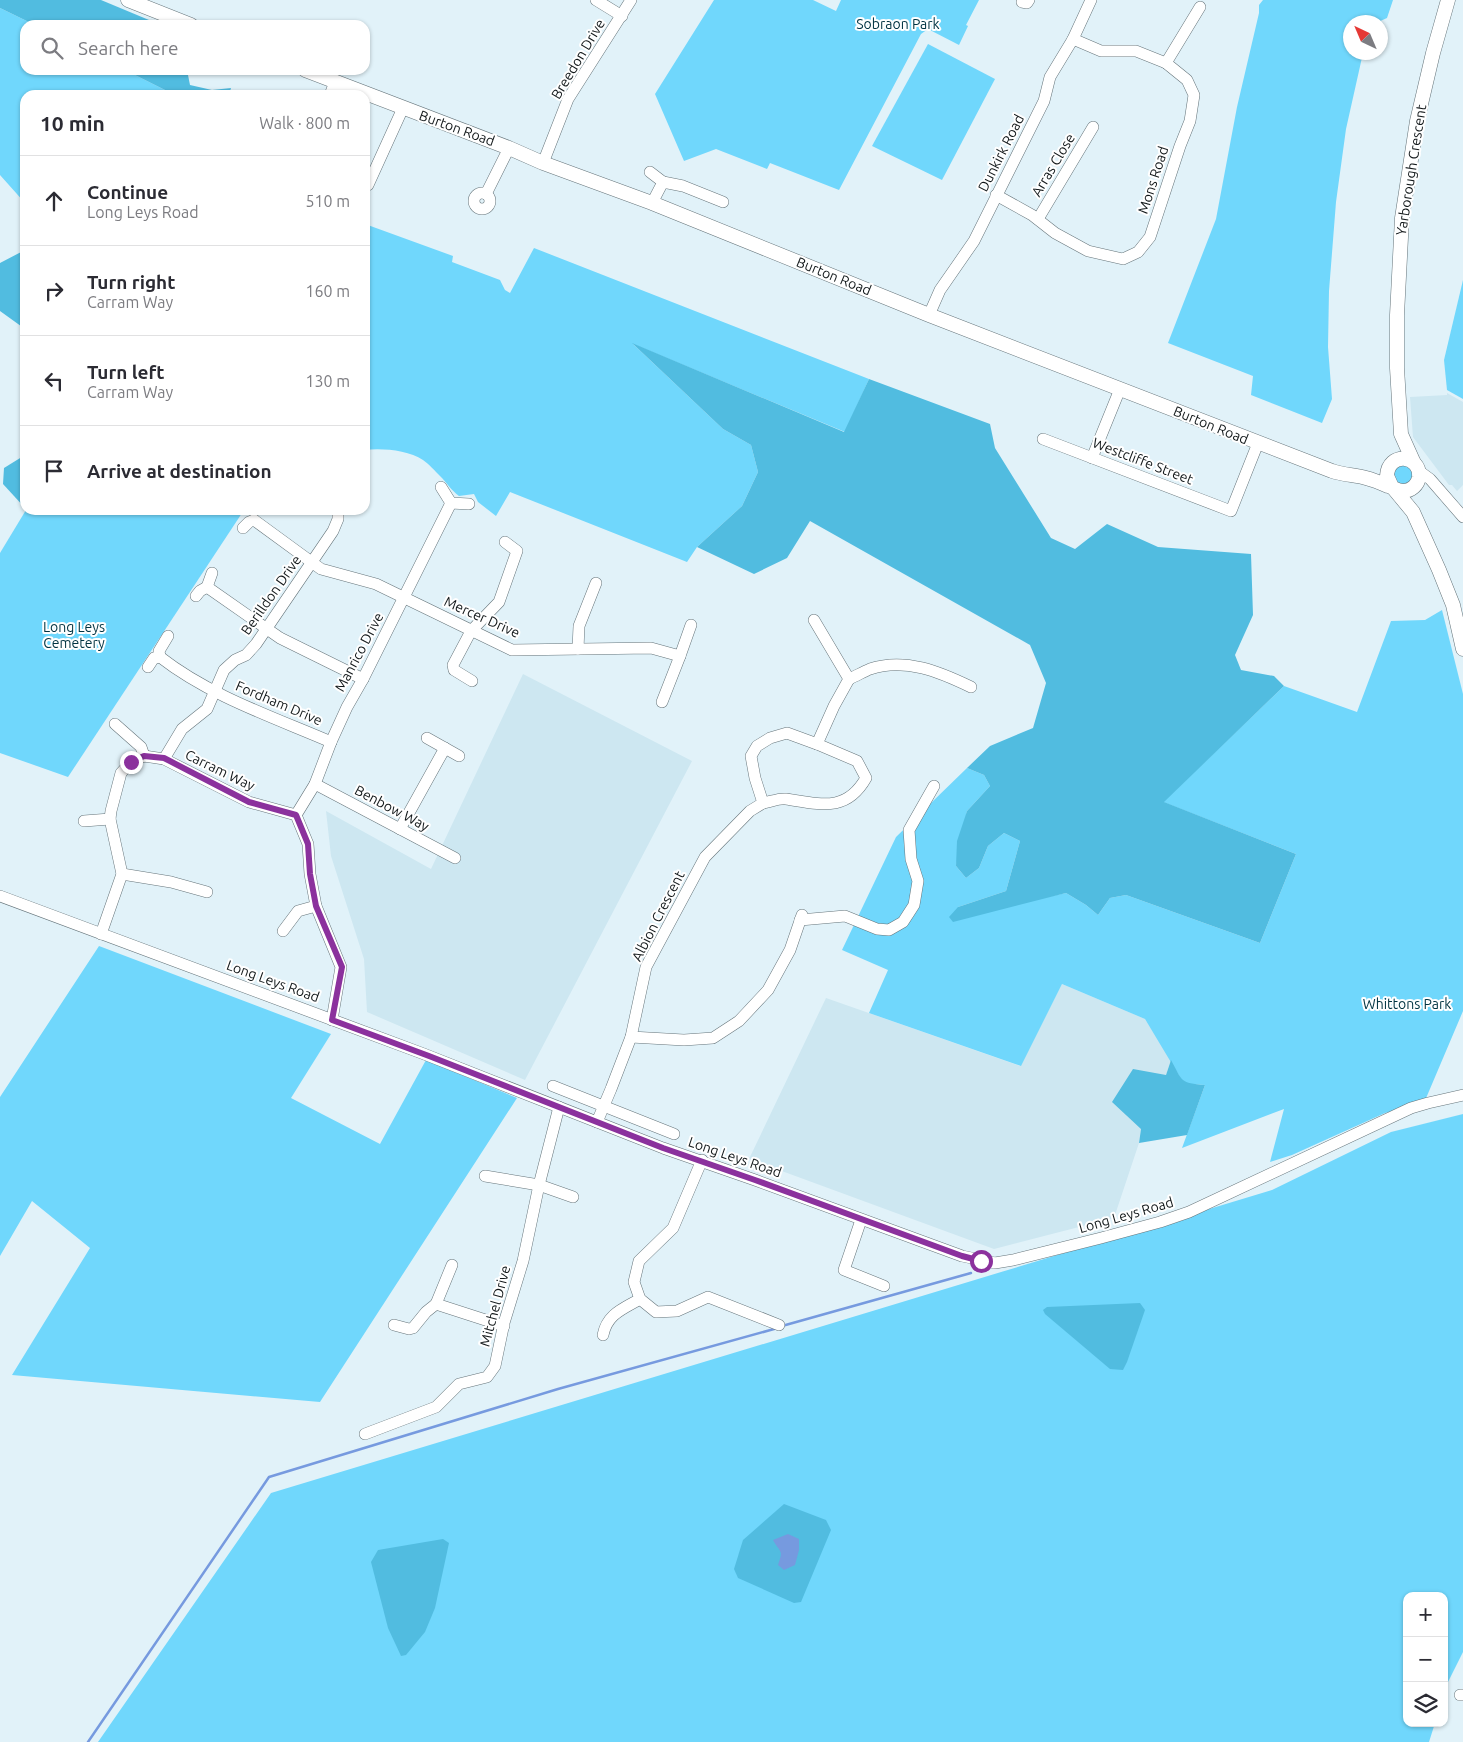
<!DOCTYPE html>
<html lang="en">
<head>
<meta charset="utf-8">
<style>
  body { margin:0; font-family:Ubuntu,sans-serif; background:#f7f7f7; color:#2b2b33 }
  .controls { position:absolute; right:15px; bottom:15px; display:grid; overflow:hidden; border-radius:10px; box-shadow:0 1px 4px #0004 }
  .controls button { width:45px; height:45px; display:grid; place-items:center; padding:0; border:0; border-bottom:1px solid #e1e1e2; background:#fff; color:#2b2b33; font:25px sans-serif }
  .compass { position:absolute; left:1343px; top:15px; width:45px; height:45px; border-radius:50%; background:#fff; box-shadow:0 1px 4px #0004; rotate:316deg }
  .stop { position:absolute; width:15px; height:15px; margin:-11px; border:4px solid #8b319d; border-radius:50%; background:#fff }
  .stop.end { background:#8b319d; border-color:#fff; box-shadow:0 1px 5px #0008 }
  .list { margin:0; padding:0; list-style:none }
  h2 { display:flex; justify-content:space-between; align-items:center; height:65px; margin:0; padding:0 20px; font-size:21px }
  h2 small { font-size:16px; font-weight:400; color:#7c7c81 }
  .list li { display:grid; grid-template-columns:32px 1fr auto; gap:15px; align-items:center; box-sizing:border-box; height:90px; padding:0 20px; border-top:1px solid #e1e1e2 }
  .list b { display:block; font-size:19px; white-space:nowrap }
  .list p { margin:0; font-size:16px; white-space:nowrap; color:#7c7c81 }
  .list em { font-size:16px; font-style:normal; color:#7c7c81 }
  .icon { flex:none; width:28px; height:28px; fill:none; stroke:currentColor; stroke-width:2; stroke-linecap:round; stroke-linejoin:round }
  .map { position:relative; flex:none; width:1463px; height:1742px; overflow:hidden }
  .search { position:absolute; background:#fff; box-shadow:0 1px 4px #0004; left:20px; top:20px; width:350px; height:55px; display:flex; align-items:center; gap:12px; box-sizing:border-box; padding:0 18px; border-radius:15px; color:#7c7c81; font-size:19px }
  .panel { position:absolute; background:#fff; box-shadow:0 1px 4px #0004; left:20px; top:90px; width:350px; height:425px; border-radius:15px }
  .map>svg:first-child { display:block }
</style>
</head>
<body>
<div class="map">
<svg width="1463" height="1742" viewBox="0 0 1463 1742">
  <rect width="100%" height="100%" fill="#e1f2f9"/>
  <!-- built -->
  <g fill="#cde7f1">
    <path d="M 1447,393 L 1463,402 L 1463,485 L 1457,491 L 1452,485 L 1449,485 L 1413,437 L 1410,397 L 1447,395 Z"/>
    <path d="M 523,674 L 692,761 L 525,1080 L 367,1012 L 364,959 L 331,856 L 326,811 L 431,869 Z"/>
    <path d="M 1062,984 L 1145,1019 L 1171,1060 L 1166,1075 L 1141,1129 L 1139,1143 L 1114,1218 L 994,1249 L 749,1159 L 826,998 L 1020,1066 Z"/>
  </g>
  <!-- green -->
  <g fill="#70d7fc">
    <path d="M 714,0 L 813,0 L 836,11 L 841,0 L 979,0 L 966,25 L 968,26 L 959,45 L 928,29 L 921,34 L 839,190 L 770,163 L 767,169 L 716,149 L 684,161 L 655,94 Z"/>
    <path d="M 1263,0 L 1393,0 L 1387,18 L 1378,22 L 1350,22 L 1350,52 L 1363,53 L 1346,129 L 1336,202 L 1329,291 L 1328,347 L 1332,399 L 1322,423 L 1251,395 L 1253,376 L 1168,343 L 1216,219 L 1237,107 L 1259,13 L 1259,5 Z"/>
    <path d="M 0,8 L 35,25 L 25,25 L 25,70 L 125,70 L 175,95 L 25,95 L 25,203 L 0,175 Z"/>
    <path d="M 928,44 L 995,79 L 942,180 L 872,146 Z"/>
    <path d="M 365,224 L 453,256 L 452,262 L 500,280 L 505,290 L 510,293 L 534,248 L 869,379 L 845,432 L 633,344 L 723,429 L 751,445 L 758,472 L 742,506 L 697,547 L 687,562 L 510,492 L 496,516 L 478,502 L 474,494 L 459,496 C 451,490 447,483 440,476 C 435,471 429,464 423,460 C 408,450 382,448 365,450 Z"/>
    <path d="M 1463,280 L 1463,399 L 1447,390 L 1444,360 Z"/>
    <path d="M 1409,464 L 1414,477 L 1405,486 L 1395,483 L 1392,472 L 1394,468 Z"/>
    <path d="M 26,510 L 244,510 L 68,777 L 0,753 L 0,553 Z"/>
    <path d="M 1442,610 L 1463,694 L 1463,1011 L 1424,1103 L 1385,1113 L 1292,1155 L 1270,1162 L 1284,1109 L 1182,1148 L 1205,1085 L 1187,1084 L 1181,1079 L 1145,1019 L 1062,984 L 1021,1066 L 869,1013 L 888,970 L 842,950 L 896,837 L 967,768 L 984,775 L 990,786 L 967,811 L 956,866 L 966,878 L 979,868 L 988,846 L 1004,833 L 1020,841 L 1006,891 L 958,907 L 1028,901 L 1066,893 L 1086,905 L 1098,915 L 1110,898 L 1126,895 L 1260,943 L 1296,854 L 1163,802 L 1284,686 L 1357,712 L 1391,621 L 1425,620 Z"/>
    <path d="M 99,946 L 331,1034 L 291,1098 L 380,1144 L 426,1060 L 517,1098 L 320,1402 L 12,1375 L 90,1248 L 32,1201 L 0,1256 L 0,1097 Z"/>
    <path d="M 1463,1114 L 1463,1652 L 1448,1682 L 1444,1693 L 1444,1596 L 1407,1596 L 1407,1723 L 1435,1723 L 1429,1742 L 98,1742 L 271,1493 L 1272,1190 L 1391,1132 Z"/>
  </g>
  <!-- forest -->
  <g fill="#51bce0">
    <path d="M 0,0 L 101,0 L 161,25 L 35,25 L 0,8 Z"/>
    <path d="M 125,70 L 187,70 L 190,85 L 212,90 L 231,88 L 229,95 L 175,95 Z"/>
    <path d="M 25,248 L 25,329 L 0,311 L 0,263 L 23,251 Z"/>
    <path d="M 632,343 L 844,432 L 869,379 L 990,424 L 995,448 L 1051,538 L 1075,549 L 1107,524 L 1158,547 L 1251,554 L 1253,615 L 1235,655 L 1241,670 L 1274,676 L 1284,686 L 1164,802 L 1296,854 L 1260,943 L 1126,895 L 1110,898 L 1098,915 L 1086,905 L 1066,893 L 953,922 L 949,917 L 958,907 L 1006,891 L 1020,841 L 1004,833 L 988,846 L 979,868 L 966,878 L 956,866 L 957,841 L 967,811 L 990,786 L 984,775 L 967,768 L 990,746 L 1033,728 L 1046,683 L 1030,645 L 810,521 L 787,558 L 754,574 L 697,547 L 742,506 L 758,472 L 751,445 L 723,429 Z"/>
    <path d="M 25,455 L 25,508 L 3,484 L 4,468 Z"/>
    <path d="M 1171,1060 C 1183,1082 1180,1083 1205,1085 L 1187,1135 L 1139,1143 L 1141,1129 L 1112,1102 L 1133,1069 L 1166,1075 Z"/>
    <path d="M 1140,1303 L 1145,1310 L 1127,1362 L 1123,1370 L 1110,1369 L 1045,1314 L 1043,1310 L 1047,1307 Z"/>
    <path d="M 784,1504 L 826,1520 L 831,1530 L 801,1602 L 794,1603 L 738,1578 L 734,1569 L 743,1540 Z"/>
    <path d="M 443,1539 L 449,1543 L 435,1608 L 425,1632 L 406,1655 L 401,1656 L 388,1628 L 371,1562 L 378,1550 Z"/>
  </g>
  <!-- water -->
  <path fill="#769adf" d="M 788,1534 L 799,1539 L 799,1550 L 795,1565 L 784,1570 L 778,1565 C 784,1549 780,1553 773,1540 Z"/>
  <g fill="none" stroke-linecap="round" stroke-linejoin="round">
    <!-- stream -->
    <g stroke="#769adf" stroke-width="2.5">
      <path d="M 782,1326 L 971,1273"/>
      <path d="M 88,1742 L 269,1477 L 558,1389 L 774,1329"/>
    </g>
    <!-- minor casing -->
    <g stroke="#66757b" stroke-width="12">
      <g id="minor">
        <path d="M 596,0 L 622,16"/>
        <path d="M 1023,0 L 1022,2 L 1027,3 L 1029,0"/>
        <path d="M 1166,63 L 1200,7"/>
        <path d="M 330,95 L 335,82"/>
        <path d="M 543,163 L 568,99 L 631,0"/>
        <path d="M 650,172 L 663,182"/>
        <path d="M 368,185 L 403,108"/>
        <circle cx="482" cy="201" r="8"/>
        <path d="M 486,194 L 509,148"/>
        <path d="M 996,195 L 1032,215 L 1055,233 L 1088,251 L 1123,259 L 1138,252 L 1150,237 L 1180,146 L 1190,121 L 1194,95 L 1187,80 L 1166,63 L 1136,51 L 1101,51 L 1073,39"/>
        <path d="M 652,203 L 663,182 L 683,186 L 723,202"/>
        <path d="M 1038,219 L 1093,127"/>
        <path d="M 929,315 L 940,290 L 974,241 L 1044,101 L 1050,77 L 1073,39 L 1091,0"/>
        <path d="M 1043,439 L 1231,511 L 1258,443"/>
        <path d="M 1092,458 L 1120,389"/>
        <path d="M 1419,471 L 1430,479 L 1463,517"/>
        <path d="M 441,487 L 451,503 L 469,504"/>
        <path d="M 254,520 L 321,569 L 376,584 L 512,650 L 651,648 L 680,656 L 691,625"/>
        <path d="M 243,528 L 249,522 L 254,520"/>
        <path d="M 207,587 L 280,638 L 363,679"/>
        <path d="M 196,596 L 200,591 L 207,587 L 212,573"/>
        <path d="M 578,649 L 579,626 L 596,583"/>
        <path d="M 160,657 C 210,696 273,717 331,742"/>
        <path d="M 160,657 L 159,651 L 168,636"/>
        <path d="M 148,667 L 154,658 L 160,657"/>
        <path d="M 849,679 C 856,676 863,672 870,669 C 905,657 940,672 971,687"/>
        <path d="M 472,681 L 454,670 L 453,665 L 471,631 L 499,602 L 517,551 L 505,542"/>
        <path d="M 662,702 L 680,656"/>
        <path d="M 115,724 L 141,747 L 144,756"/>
        <path d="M 427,738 L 459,756"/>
        <path d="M 164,759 L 182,729 L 207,709 L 224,670 L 235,660 L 246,655 L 256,644 L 333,531 L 338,519 L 338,510"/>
        <path d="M 315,784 L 455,858"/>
        <path d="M 763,803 C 770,802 779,798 786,799 C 820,804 846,813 866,778 L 857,761 L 817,744"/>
        <path d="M 296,815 L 315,784 L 331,742 L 347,707 L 363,679 L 451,503"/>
        <path d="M 84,821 L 110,819"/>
        <path d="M 400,829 L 445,748"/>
        <path d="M 122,874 L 171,882 L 207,892"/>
        <path d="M 0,896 L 424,1054 L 663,1148 L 755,1180 L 962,1256 L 995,1263 L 1013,1260 L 1101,1238 L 1160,1222 L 1189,1212 L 1411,1108 L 1428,1103 L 1463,1095"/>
        <path d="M 800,920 L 845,916 L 877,929 L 889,930 L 903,922 L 914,905 L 918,881 L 911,859 L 909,830 L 934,786"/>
        <path d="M 283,931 L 298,911 L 316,906"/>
        <path d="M 101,934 L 122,874 L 110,819 L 111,811 L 121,773 L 131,762 L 144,756 L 164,759 L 249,802 L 296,815 L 308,844 L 310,874 L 316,906 L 341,967 L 332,1020"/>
        <path d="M 631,1037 L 684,1040 L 713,1038 L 739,1021 L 768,990 L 790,950 L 802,915"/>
        <path d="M 553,1086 L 674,1134"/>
        <path d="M 597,1122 L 611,1089 L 631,1037 L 646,967 L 705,857 L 750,811 L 763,803 L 755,778 L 751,756 L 757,746 L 770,738 L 787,733 L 817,744 L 834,706 L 849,679 L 814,620"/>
        <path d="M 702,1160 L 673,1228 L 639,1261 L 634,1282 L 640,1299 L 656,1312 L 677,1311 L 708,1297 L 779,1325"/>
        <path d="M 485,1176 L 539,1185 L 573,1197"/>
        <path d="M 861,1220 L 844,1270 L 884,1286"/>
        <path d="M 452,1265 L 436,1304 L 504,1326"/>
        <path d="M 394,1325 L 409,1329 L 413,1328 L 426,1312 L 436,1304"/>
        <path d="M 603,1335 C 607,1314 623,1309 640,1299"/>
        <path d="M 365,1434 L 436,1407 L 459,1384 L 487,1377 L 495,1366 L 504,1323 L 523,1261 L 539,1185 L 559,1107"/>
        <path d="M 1460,1695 L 1463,1695"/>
      </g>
    </g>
    <!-- major casing -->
    <g stroke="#66757b" stroke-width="15">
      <g id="major">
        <path d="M 128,0 L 191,25"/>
        <path d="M 305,70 L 509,148 L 543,163 L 652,203 L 929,315 L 1332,471 C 1344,475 1355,475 1366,478 C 1374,480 1381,483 1388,486 C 1393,487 1397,491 1403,491 C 1411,491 1418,485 1419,477 C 1421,455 1388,451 1387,476 L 1392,487"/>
        <path d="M 1414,463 L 1401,434 L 1397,368 L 1397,315 L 1402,218 L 1417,121 L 1433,53 L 1448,0"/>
        <path d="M 1394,489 L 1413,512 L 1439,570 L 1453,605 L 1463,649"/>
      </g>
    </g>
    <!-- minor -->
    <use href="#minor" stroke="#fff" stroke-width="11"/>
    <!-- major -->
    <use href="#major" stroke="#fff" stroke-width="14"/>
  </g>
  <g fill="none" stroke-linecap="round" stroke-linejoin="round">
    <!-- route -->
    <path stroke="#8b319d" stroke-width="6" d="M 131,762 L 144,756 L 164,758 L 249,802 L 296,815 L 308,844 L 310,874 L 316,906 L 342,967 L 332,1020 L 429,1056 L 663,1148 L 755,1180 L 962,1256 L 981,1261"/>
  </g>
  <g text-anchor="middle" stroke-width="4" stroke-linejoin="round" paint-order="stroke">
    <!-- park labels -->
    <g font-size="14" fill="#003342" stroke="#fff">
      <text x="898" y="29">Sobraon Park</text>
      <text x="74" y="632">Long Leys<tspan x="74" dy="16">Cemetery</tspan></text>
      <text x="1407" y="1009">Whittons Park</text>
    </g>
    <!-- street labels -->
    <g font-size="14" fill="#111719" stroke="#fff">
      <text transform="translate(578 59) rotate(-59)" y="5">Breedon Drive</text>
      <text transform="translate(457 128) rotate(20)" y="5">Burton Road</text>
      <text transform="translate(1001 153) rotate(-63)" y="5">Dunkirk Road</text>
      <text transform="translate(1053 165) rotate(-59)" y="5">Arras Close</text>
      <text transform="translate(1411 170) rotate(-81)" y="5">Yarborough Crescent</text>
      <text transform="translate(1153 180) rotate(-72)" y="5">Mons Road</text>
      <text transform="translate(834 276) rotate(22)" y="5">Burton Road</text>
      <text transform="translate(1211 425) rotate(22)" y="5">Burton Road</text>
      <text transform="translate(1143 461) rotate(21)" y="5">Westcliffe Street</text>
      <text transform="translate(271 595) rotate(-55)" y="5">Berilldon Drive</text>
      <text transform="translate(482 617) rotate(24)" y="5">Mercer Drive</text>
      <text transform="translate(359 652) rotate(-62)" y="5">Manrico Drive</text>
      <text transform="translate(279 703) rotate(23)" y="5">Fordham Drive</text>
      <text transform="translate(220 770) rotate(26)" y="5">Carram Way</text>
      <text transform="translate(392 808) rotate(28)" y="5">Benbow Way</text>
      <text transform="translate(658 916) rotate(-63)" y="5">Albion Crescent</text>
      <text transform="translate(273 981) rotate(20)" y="5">Long Leys Road</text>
      <text transform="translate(735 1157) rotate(19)" y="5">Long Leys Road</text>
      <text transform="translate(1126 1215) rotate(-16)" y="5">Long Leys Road</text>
      <text transform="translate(495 1306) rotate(-75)" y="5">Mitchel Drive</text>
    </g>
  </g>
</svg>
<div class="controls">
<button>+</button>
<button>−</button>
<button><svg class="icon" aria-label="layers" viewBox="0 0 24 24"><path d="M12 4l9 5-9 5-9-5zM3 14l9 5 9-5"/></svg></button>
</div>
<svg class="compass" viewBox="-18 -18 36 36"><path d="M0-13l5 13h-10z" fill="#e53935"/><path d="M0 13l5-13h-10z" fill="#7c7c81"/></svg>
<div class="stop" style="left:981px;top:1261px"></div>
<div class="stop end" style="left:131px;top:762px"></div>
<div class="search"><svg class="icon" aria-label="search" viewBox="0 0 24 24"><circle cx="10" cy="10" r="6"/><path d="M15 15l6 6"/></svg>Search here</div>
<section class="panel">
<h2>10 min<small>Walk · 800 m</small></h2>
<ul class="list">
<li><svg class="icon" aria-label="ahead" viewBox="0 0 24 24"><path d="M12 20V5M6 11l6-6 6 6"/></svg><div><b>Continue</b><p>Long Leys Road</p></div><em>510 m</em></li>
<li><svg class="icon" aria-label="right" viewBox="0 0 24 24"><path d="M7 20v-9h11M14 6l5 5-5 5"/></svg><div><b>Turn right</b><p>Carram Way</p></div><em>160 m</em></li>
<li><svg class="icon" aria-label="left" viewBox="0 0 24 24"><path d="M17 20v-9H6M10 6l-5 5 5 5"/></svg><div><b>Turn left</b><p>Carram Way</p></div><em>130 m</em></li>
<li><svg class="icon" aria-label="arrive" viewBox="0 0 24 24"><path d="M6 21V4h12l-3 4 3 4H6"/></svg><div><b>Arrive at destination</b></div></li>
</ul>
</section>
</div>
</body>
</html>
